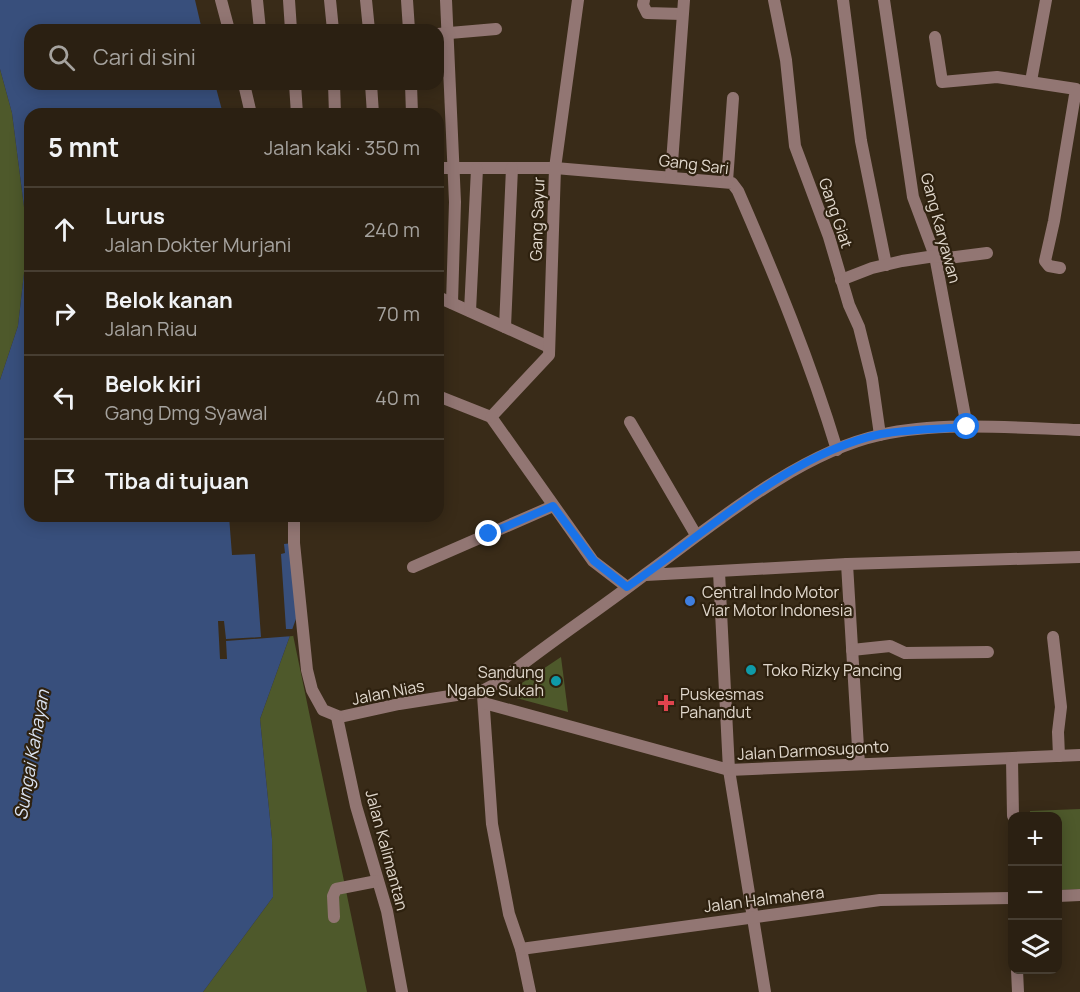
<!DOCTYPE html>
<html lang="id">
<head>
<meta charset="utf-8">
<style>
  body { margin:0; font-family:Manrope,sans-serif; background:#372d20; color:#f1f3f6 }
  .controls { position:absolute; right:18px; bottom:18px; display:grid; overflow:hidden; border-radius:12px; box-shadow:0 3px 15px #0003 }
  .controls button { width:54px; height:54px; display:grid; place-items:center; padding:0; border:0; border-bottom:2px solid #473e32; background:#2b2012; color:#f1f3f6; font:30px sans-serif }
  .stop { position:absolute; width:18px; height:18px; margin:-14px; border:4px solid #1a73e8; border-radius:50%; background:#fff }
  .stop.end { background:#1a73e8; border-color:#fff; box-shadow:0 2px 6px #0008 }
  .list { margin:0; padding:0; list-style:none }
  h2 { display:flex; justify-content:space-between; align-items:center; height:78px; margin:0; padding:0 24px; font-size:26px }
  h2 small { font-size:20px; font-weight:400; color:#a6a39f }
  .list li { display:grid; grid-template-columns:39px 1fr auto; gap:18px; align-items:center; box-sizing:border-box; height:84px; padding:0 24px; border-top:2px solid #473e32 }
  .list b { display:block; font-size:22px; white-space:nowrap }
  .list p { margin:0; font-size:20px; white-space:nowrap; color:#a6a39f }
  .list em { font-size:20px; font-style:normal; color:#a6a39f }
  .icon { flex:none; width:33px; height:33px; fill:none; stroke:currentColor; stroke-width:2; stroke-linecap:round; stroke-linejoin:round }
  .map { position:relative; flex:none; width:1080px; height:992px; overflow:hidden }
  .search { position:absolute; background:#2b2012; box-shadow:0 3px 15px #0003; left:24px; top:24px; width:420px; height:66px; display:flex; align-items:center; gap:15px; box-sizing:border-box; padding:0 21px; border-radius:18px; color:#a6a39f; font-size:22px }
  .panel { position:absolute; background:#2b2012; box-shadow:0 3px 15px #0003; left:24px; top:108px; width:420px; height:414px; border-radius:18px }
  .map>svg:first-child { display:block }
</style>
</head>
<body>
<div class="map">
<svg width="1080" height="992" viewBox="0 0 1080 992">
  <rect width="100%" height="100%" fill="#392b18"/>
  <!-- green -->
  <g fill="#4e592b">
    <path d="M 0,69 L 12,113 L 28,238 L 18,326 L 0,380 Z"/>
    <path d="M 292,630 L 367,992 L 203,992 L 273,897 L 272,839 L 260,719 Z"/>
    <path d="M 561,657 L 568,712 L 509,696 L 510,691 Z"/>
    <path d="M 1080,809 L 1080,889 L 1058,890 L 1058,816 L 1030,816 L 1030,811 Z"/>
  </g>
  <!-- water -->
  <path fill="#384f7c" d="M 0,0 L 195,0 L 202,30 L 30,30 L 30,84 L 215,84 L 223,114 L 30,114 L 30,516 L 287,516 L 297,616 L 260,719 L 272,839 L 273,897 L 203,992 L 0,992 L 0,380 L 18,326 L 28,238 L 12,113 L 0,69 Z"/>
  <!-- pier -->
  <path fill="#392b18" d="M 229,516 L 290,516 L 293,543 L 284,544 L 285,553 L 281,554 L 286,629 L 296,629 L 293,636 L 226,641 L 227,659 L 220,659 L 218,621 L 224,621 L 226,639 L 261,637 L 255,554 L 232,555 Z"/>
  <g fill="none" stroke-linecap="round" stroke-linejoin="round">
    <!-- minor -->
    <g stroke="#927673" stroke-width="12">
      <path d="M 221,0 L 229,30"/>
      <path d="M 257,0 L 260,30"/>
      <path d="M 289,0 L 291,30"/>
      <path d="M 330,0 L 333,30"/>
      <path d="M 366,0 L 369,30"/>
      <path d="M 407,0 L 409,30"/>
      <path d="M 446,0 L 455,202 L 452,303"/>
      <path d="M 644,0 L 643,5 L 647,13 L 682,14"/>
      <path d="M 774,0 L 786,60 L 795,146 L 829,237 L 849,305 L 859,327 L 872,379 L 880,435"/>
      <path d="M 843,0 L 861,141 L 886,265"/>
      <path d="M 884,0 L 913,197 L 935,256 L 967,427"/>
      <path d="M 438,34 L 496,29"/>
      <path d="M 935,37 L 942,82 L 997,77 L 1076,89 L 1054,221 L 1045,261 L 1049,266 L 1060,268"/>
      <path d="M 1031,81 L 1046,0"/>
      <path d="M 244,84 L 251,114"/>
      <path d="M 295,84 L 297,114"/>
      <path d="M 334,84 L 335,114"/>
      <path d="M 371,84 L 373,114"/>
      <path d="M 411,84 L 412,114"/>
      <path d="M 438,168 L 555,168 L 732,183 L 738,191 C 775,276 810,361 837,450"/>
      <path d="M 671,176 L 684,0"/>
      <path d="M 727,181 L 733,98"/>
      <path d="M 841,280 L 872,268 L 902,261 L 935,256 L 948,258 L 987,253"/>
      <path d="M 438,297 L 549,347"/>
      <path d="M 470,311 L 477,169"/>
      <path d="M 505,327 L 512,168"/>
      <path d="M 438,396 L 491,417 L 593,561 L 627,587"/>
      <path d="M 491,417 L 549,355 L 555,168 L 578,0"/>
      <path d="M 630,422 L 696,535"/>
      <path d="M 294,516 L 294,543 L 307,670 L 312,690 L 323,710 L 340,717 L 399,704 L 482,691 L 501,681 C 548,643 599,610 647,573 C 714,524 798,453 880,435 C 941,421 1018,428 1080,430"/>
      <path d="M 847,564 L 859,764"/>
      <path d="M 413,567 L 553,506"/>
      <path d="M 719,572 L 729,770 L 765,992"/>
      <path d="M 646,575 L 847,564 L 1080,557"/>
      <path d="M 1053,637 L 1061,707 L 1058,732 L 1059,756"/>
      <path d="M 852,650 L 890,646 L 905,653 L 988,652"/>
      <path d="M 483,695 L 492,824 L 509,914 L 521,949 L 530,992"/>
      <path d="M 484,703 L 729,770 L 1080,755"/>
      <path d="M 337,717 L 356,806 L 387,911 L 402,992"/>
      <path d="M 1012,759 L 1013,816"/>
      <path d="M 1058,896 L 1080,895"/>
      <path d="M 334,917 L 333,896 L 336,889 L 377,881"/>
      <path d="M 521,949 L 880,900 L 1012,898"/>
      <path d="M 1017,970 L 1018,992"/>
    </g>
  </g>
  <g fill="none" stroke-linecap="round" stroke-linejoin="round">
    <!-- route -->
    <path stroke="#1a73e8" stroke-width="8" d="M 489,534 L 553,506 L 594,561 L 627,587 C 703,536 789,453 881,434 C 909,429 939,429 967,427"/>
  </g>
  <!-- markers -->
  <circle fill="#3f7fe0" stroke="#2e210f" stroke-width="2" cx="690" cy="601" r="6"/>
  <g fill="#0f9aa8" stroke="#2e210f" stroke-width="2">
    <circle cx="751" cy="670" r="6"/>
    <circle cx="556" cy="681" r="6"/>
  </g>
  <path fill="#e0444e" stroke="#2e210f" stroke-width="2" d="M663 694h6v6h6v6h-6v6h-6v-6h-6v-6h6z"/>
  <g text-anchor="middle" stroke-width="4.5" stroke-linejoin="round" paint-order="stroke">
    <!-- street labels -->
    <g font-size="16" fill="#e1d8cd" stroke="#2e210f">
      <text transform="translate(694 164) rotate(7)" y="6">Gang Sari</text>
      <text transform="translate(836 213) rotate(71)" y="6">Gang Giat</text>
      <text transform="translate(537 219) rotate(-88)" y="6">Gang Sayur</text>
      <text transform="translate(941 228) rotate(75)" y="6">Gang Karyawan</text>
      <text transform="translate(388 692) rotate(-11)" y="6">Jalan Nias</text>
      <text transform="translate(813 750) rotate(-3)" y="6">Jalan Darmosugonto</text>
      <text transform="translate(387 850) rotate(75)" y="6">Jalan Kalimantan</text>
      <text transform="translate(764 899) rotate(-7)" y="6">Jalan Halmahera</text>
    </g>
    <!-- poi labels -->
    <g font-size="16" fill="#e1d8cd" stroke="#2e210f" text-anchor="start">
      <text x="702" y="598">Central Indo Motor<tspan x="702" dy="18">Viar Motor Indonesia</tspan></text>
      <text x="763" y="676">Toko Rizky Pancing</text>
      <text x="544" y="678" text-anchor="end">Sandung<tspan x="544" dy="18">Ngabe Sukah</tspan></text>
      <text x="680" y="700">Puskesmas<tspan x="680" dy="18">Pahandut</tspan></text>
    </g>
    <!-- water labels -->
    <g font-size="18" font-style="italic" fill="#dbe3f2" stroke="#2e210f">
      <text transform="translate(32 755) rotate(-80)" y="6">Sungai Kahayan</text>
    </g>
  </g>
</svg>
<div class="controls">
<button>+</button>
<button>−</button>
<button><svg class="icon" aria-label="layers" viewBox="0 0 24 24"><path d="M12 4l9 5-9 5-9-5zM3 14l9 5 9-5"/></svg></button>
</div>
<div class="stop" style="left:967px;top:427px"></div>
<div class="stop end" style="left:489px;top:534px"></div>
<div class="search"><svg class="icon" aria-label="search" viewBox="0 0 24 24"><circle cx="10" cy="10" r="6"/><path d="M15 15l6 6"/></svg>Cari di sini</div>
<section class="panel">
<h2>5 mnt<small>Jalan kaki · 350 m</small></h2>
<ul class="list">
<li><svg class="icon" aria-label="ahead" viewBox="0 0 24 24"><path d="M12 20V5M6 11l6-6 6 6"/></svg><div><b>Lurus</b><p>Jalan Dokter Murjani</p></div><em>240 m</em></li>
<li><svg class="icon" aria-label="right" viewBox="0 0 24 24"><path d="M7 20v-9h11M14 6l5 5-5 5"/></svg><div><b>Belok kanan</b><p>Jalan Riau</p></div><em>70 m</em></li>
<li><svg class="icon" aria-label="left" viewBox="0 0 24 24"><path d="M17 20v-9H6M10 6l-5 5 5 5"/></svg><div><b>Belok kiri</b><p>Gang Dmg Syawal</p></div><em>40 m</em></li>
<li><svg class="icon" aria-label="arrive" viewBox="0 0 24 24"><path d="M6 21V4h12l-3 4 3 4H6"/></svg><div><b>Tiba di tujuan</b></div></li>
</ul>
</section>
</div>
</body>
</html>
